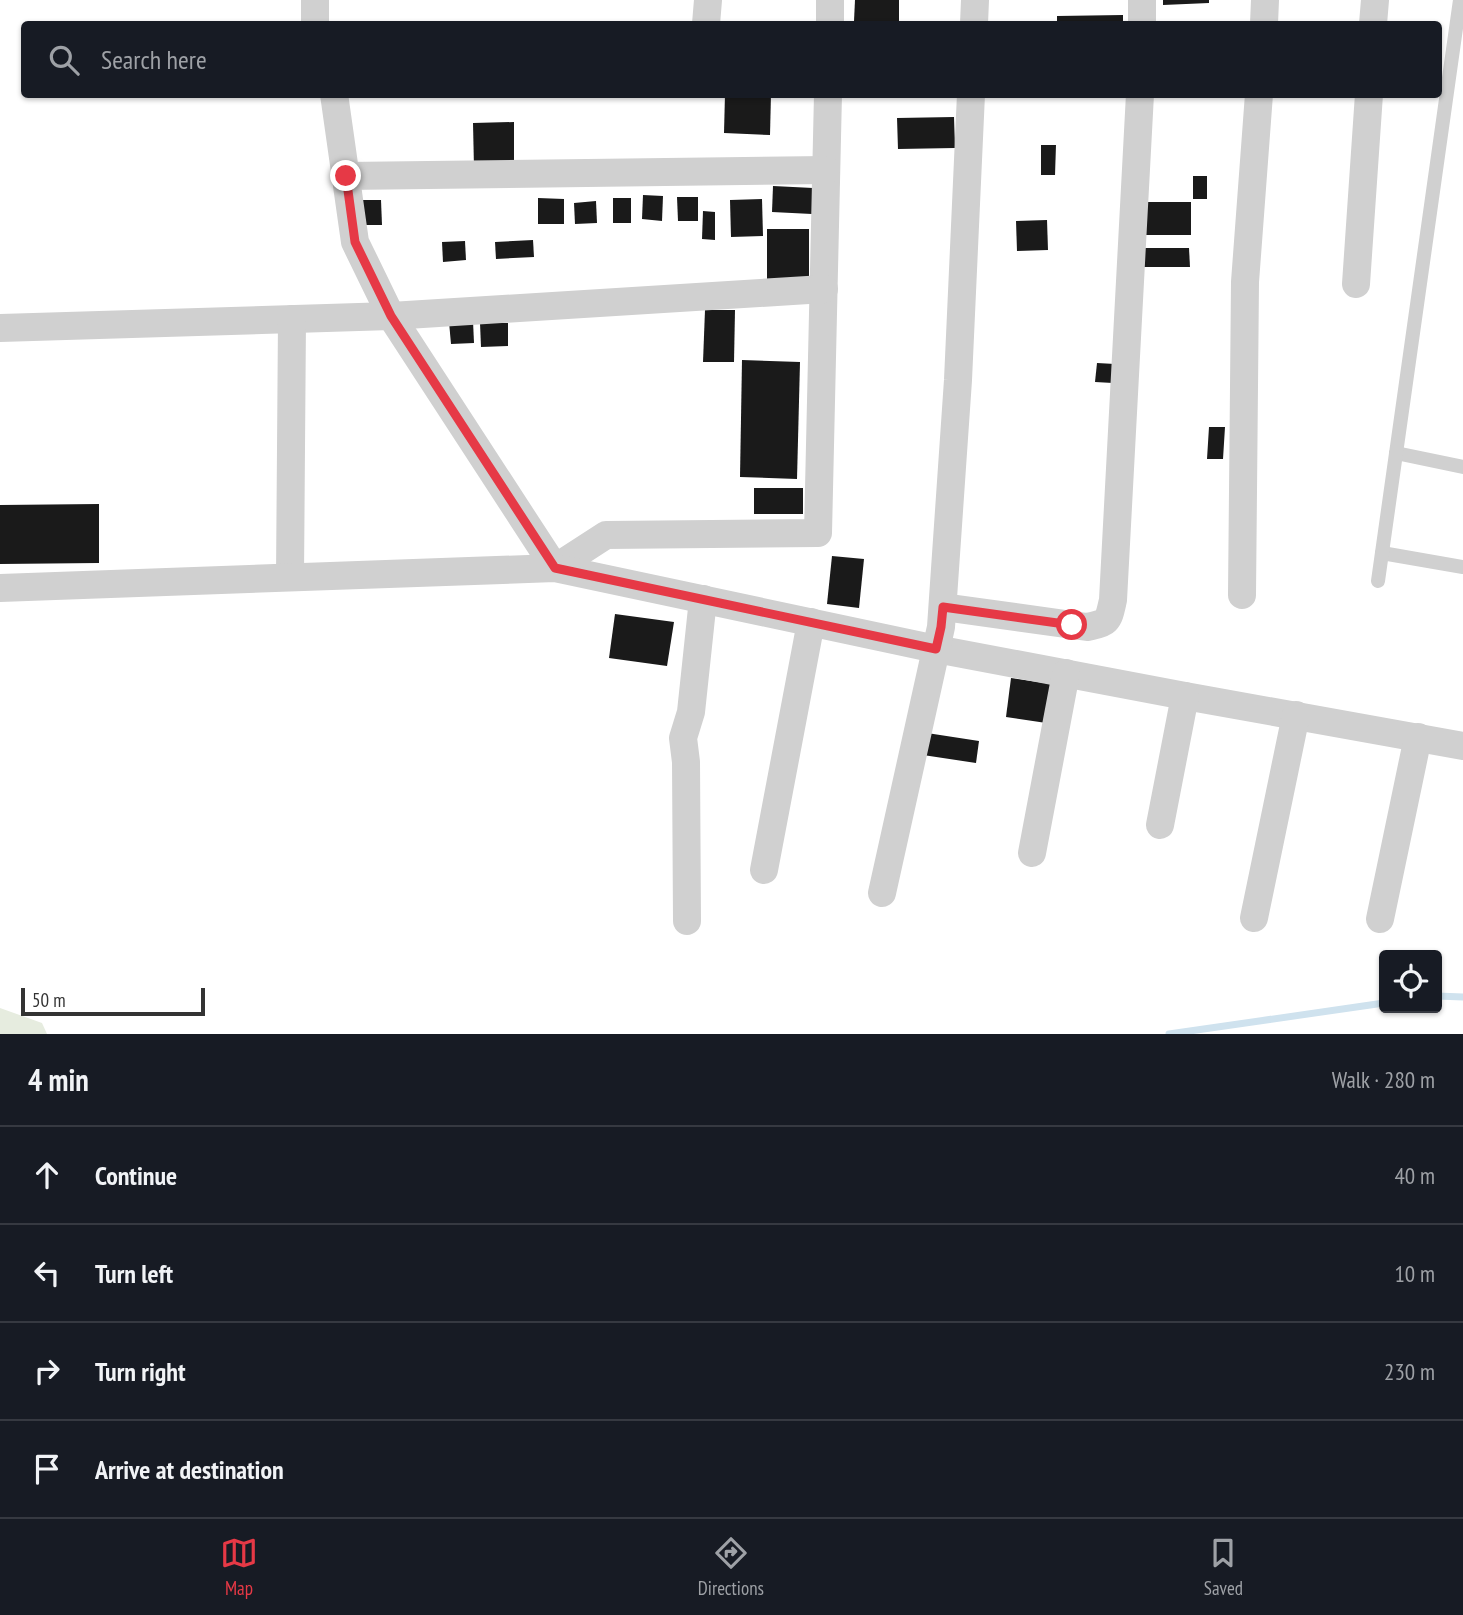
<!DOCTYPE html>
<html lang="en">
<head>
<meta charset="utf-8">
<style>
  body { margin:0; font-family:"PT Sans Narrow",sans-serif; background:#242831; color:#f1f3f6 }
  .controls { position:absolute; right:21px; bottom:21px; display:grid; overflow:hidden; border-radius:7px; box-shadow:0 2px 5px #0004 }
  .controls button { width:63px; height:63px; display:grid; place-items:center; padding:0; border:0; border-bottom:2px solid #363941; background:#171b24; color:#f1f3f6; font:35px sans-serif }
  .scale { position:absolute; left:21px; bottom:18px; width:184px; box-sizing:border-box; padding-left:7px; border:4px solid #333; border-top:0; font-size:19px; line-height:24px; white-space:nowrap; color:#333; -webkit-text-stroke:5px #fff; paint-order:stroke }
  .stop { position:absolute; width:21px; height:21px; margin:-16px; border:5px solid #e63946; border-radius:50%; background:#fff }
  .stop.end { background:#e63946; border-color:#fff; box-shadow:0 2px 7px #0008 }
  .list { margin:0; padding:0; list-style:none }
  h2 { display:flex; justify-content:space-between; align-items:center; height:91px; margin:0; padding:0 28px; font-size:30px }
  h2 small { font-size:23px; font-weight:400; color:#9ea1a6 }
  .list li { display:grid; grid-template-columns:46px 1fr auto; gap:21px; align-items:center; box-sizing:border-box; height:98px; padding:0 28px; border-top:2px solid #363941 }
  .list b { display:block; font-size:26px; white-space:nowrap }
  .list em { font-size:23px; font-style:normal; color:#9ea1a6 }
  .icon { flex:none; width:38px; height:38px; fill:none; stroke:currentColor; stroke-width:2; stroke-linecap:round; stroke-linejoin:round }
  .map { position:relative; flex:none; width:1463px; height:1034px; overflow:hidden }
  .search { position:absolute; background:#171b24; box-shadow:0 2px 5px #0004; left:21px; right:21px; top:21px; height:77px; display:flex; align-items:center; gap:18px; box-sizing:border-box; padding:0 24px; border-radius:7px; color:#9ea1a6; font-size:26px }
  .sheet { height:483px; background:#171b24 }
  nav { display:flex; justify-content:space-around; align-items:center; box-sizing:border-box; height:98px; border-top:2px solid #363941; background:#171b24; font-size:19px; color:#9ea1a6 }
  nav a { display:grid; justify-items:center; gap:4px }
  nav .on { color:#e63946 }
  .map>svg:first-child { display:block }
</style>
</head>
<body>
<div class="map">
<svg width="1463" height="1034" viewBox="0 0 1463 1034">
  <rect width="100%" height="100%" fill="#fff"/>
  <!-- green -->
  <path fill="#e6ecdf" d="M 0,1008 L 42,1023 L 47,1034 L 0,1034 Z"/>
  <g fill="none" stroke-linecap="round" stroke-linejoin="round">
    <!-- stream -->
    <g stroke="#cfe2ee" stroke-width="7">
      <path d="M 1437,996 L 1463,997"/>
      <path d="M 1169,1034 L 1384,1003"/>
    </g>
  </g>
  <!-- building -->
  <g fill="#1a1a1a">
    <path d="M 855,0 L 899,0 L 899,21 L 854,21 Z"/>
    <path d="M 1163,0 L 1209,0 L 1209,3 L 1163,5 Z"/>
    <path d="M 1123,15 L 1123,24 L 1057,24 L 1057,16 Z"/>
    <path d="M 725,94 L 771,94 L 770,135 L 724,133 Z"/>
    <path d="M 954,117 L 955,148 L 898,149 L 897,118 Z"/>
    <path d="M 514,122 L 514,168 L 474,168 L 473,123 Z"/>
    <path d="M 1041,145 L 1056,145 L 1055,175 L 1041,175 Z"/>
    <rect x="1193" y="176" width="14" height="23"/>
    <path d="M 773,186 L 813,188 L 812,214 L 772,212 Z"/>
    <path d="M 643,195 L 663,196 L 662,221 L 642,219 Z"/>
    <path d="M 677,197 L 698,197 L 698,221 L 678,221 Z"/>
    <path d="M 538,198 L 564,199 L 564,224 L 538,224 Z"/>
    <rect x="613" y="198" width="18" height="25"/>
    <path d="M 762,199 L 763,236 L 731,237 L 730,200 Z"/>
    <path d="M 362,200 L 381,200 L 382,225 L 362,225 Z"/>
    <path d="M 596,201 L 597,223 L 575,224 L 574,203 Z"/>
    <rect x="1141" y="202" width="50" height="33"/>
    <path d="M 703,211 L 715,212 L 715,240 L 702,239 Z"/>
    <path d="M 1047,220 L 1048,250 L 1017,251 L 1016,221 Z"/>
    <path d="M 767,229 L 809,229 L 809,282 L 767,281 Z"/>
    <path d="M 533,240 L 534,257 L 496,259 L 495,242 Z"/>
    <path d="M 465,241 L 466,260 L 443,262 L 442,242 Z"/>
    <path d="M 1143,248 L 1189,248 L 1190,267 L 1143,267 Z"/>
    <path d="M 705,310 L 735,310 L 734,362 L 703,362 Z"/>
    <path d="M 473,321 L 474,343 L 451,344 L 449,322 Z"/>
    <path d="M 480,323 L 508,323 L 508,346 L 481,347 Z"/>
    <path d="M 742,360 L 800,362 L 797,479 L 740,477 Z"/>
    <path d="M 1097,363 L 1115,364 L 1113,383 L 1095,382 Z"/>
    <path d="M 1209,427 L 1225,427 L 1223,459 L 1207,459 Z"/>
    <rect x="754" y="488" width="49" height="26"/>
    <path d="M 99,504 L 99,563 L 0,564 L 0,505 Z"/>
    <path d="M 832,556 L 864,559 L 859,608 L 827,604 Z"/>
    <path d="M 615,614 L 674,622 L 667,666 L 609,658 Z"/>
    <path d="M 1011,678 L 1058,685 L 1053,724 L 1006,717 Z"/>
    <path d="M 927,733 L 979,741 L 976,763 L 923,755 Z"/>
  </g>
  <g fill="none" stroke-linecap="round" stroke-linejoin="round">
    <!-- service -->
    <g stroke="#d0d0d0" stroke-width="14">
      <path d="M 1396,453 L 1463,467"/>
      <path d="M 1382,553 L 1463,567"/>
      <path d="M 1378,581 L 1460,0"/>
    </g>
    <!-- minor -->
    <g stroke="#d0d0d0" stroke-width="28">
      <path d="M 1142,0 L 1142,24"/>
      <path d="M 315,24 L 315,0"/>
      <path d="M 706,24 L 708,0"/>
      <path d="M 830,24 L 830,0"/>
      <path d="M 974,24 L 975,0"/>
      <path d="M 1264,24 L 1265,0"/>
      <path d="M 1373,24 L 1375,0"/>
      <path d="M 334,94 L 355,242 L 391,316 L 555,568 L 606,535 L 818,533 L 828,94"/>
      <path d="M 346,176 L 826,170"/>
      <path d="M 1356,284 L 1369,94"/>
      <path d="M 0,328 L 391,316 L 824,289"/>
      <path d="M 290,577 L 292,319"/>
      <path d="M 0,588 L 555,568 L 936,649 L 1185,696 L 1463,746"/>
      <path d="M 1242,595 L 1245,282 L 1259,94"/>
      <path d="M 943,607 L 1087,627 C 1109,622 1108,622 1113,600 L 1140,94"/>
      <path d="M 1160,825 L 1185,696"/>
      <path d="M 1032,853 L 1066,673"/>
      <path d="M 764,870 L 811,622"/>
      <path d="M 882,893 L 941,627 L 958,380 L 971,94"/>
      <path d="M 1254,918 L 1296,715"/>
      <path d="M 1380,919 L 1418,737"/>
      <path d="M 687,921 L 686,762 L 683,738 L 691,712 L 703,599"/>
    </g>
  </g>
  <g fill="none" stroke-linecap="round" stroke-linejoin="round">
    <!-- route -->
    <path stroke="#e63946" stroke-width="9" d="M 346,176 L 355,242 L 391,316 L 555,568 L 936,649 L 941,627 L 943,607 L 1072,625"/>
  </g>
</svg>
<div class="controls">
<button><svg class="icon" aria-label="locate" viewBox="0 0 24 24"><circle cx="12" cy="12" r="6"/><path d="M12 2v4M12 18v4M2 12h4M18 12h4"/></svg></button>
</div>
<div class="scale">50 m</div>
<div class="stop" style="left:1072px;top:625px"></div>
<div class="stop end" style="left:346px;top:176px"></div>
<div class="search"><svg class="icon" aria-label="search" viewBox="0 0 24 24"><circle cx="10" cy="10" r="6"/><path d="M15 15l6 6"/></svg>Search here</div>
</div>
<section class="sheet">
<h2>4 min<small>Walk · 280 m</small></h2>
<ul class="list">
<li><svg class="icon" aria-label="ahead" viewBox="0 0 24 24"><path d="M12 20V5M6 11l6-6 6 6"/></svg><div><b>Continue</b></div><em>40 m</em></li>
<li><svg class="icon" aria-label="left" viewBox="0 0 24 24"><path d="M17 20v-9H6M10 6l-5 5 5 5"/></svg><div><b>Turn left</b></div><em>10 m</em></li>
<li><svg class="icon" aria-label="right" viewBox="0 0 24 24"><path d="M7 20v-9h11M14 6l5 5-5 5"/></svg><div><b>Turn right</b></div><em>230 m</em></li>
<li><svg class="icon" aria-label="arrive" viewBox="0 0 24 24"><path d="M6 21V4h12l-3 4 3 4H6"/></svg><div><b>Arrive at destination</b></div></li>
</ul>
</section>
<nav>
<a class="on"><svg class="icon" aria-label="map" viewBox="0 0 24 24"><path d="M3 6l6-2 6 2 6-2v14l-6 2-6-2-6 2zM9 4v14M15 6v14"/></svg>Map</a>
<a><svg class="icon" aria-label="directions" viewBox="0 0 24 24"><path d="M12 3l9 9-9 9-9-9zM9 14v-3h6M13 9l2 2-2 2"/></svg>Directions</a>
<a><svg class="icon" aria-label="saved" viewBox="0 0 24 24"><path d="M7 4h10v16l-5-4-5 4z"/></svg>Saved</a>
</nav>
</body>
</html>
